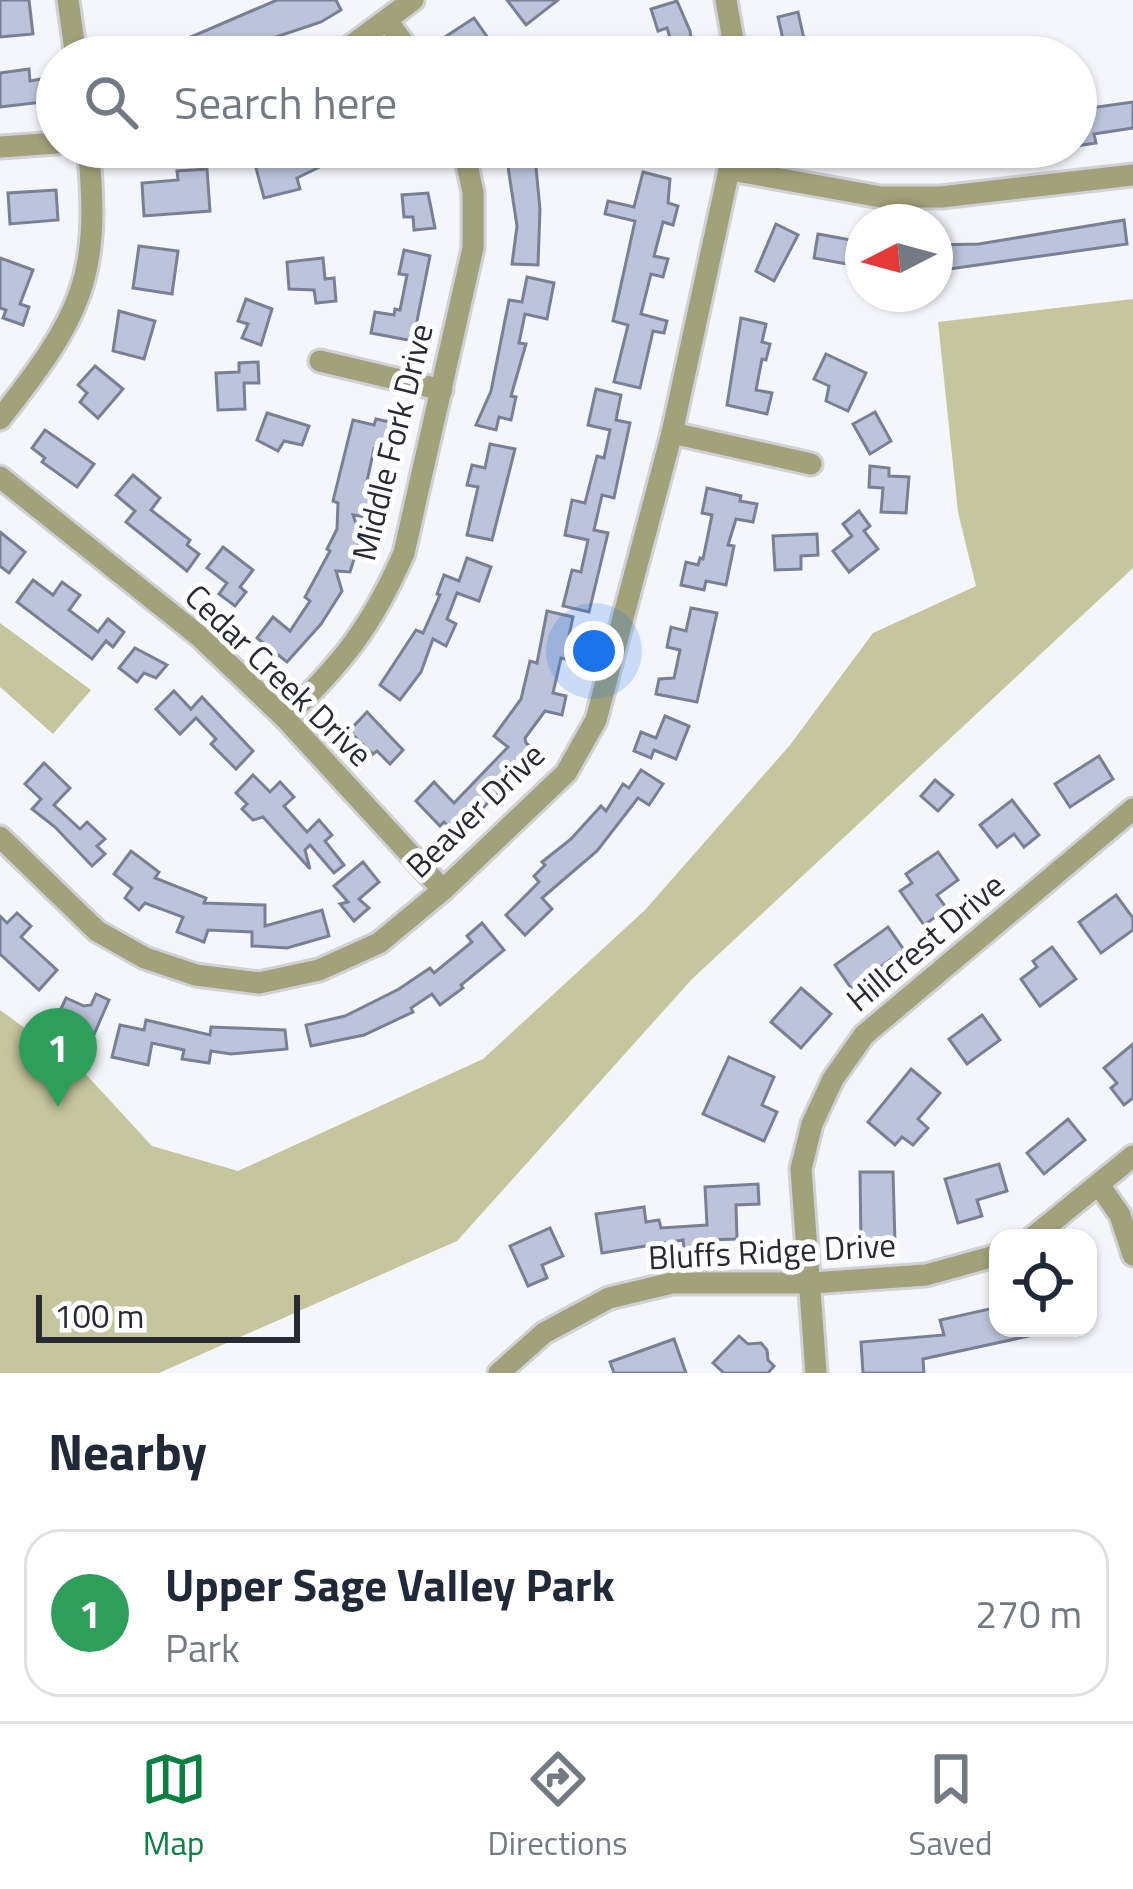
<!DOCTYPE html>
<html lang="en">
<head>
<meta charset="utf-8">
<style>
  body { margin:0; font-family:"Titillium Web",sans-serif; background:#f2f2f3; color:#1f2937 }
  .controls { position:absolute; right:36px; bottom:36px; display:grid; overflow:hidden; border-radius:24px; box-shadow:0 3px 9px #0004 }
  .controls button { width:108px; height:108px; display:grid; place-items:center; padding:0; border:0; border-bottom:3px solid #e0e1e3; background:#fff; color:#1f2937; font:60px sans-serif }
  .compass { position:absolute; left:845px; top:204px; width:108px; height:108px; border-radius:50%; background:#fff; box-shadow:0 3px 9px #0004; rotate:264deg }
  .scale { position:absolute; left:36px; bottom:30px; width:264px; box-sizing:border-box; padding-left:12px; border:6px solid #272a32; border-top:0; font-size:33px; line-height:42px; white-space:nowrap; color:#272a32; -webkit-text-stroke:9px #fff; paint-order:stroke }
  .you { position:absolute; left:594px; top:651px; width:42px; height:42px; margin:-30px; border:9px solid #fff; border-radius:50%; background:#1a73e8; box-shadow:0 0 0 18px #1a73e833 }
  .badge { display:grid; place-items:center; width:78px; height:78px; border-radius:50%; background:#0b8043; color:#fff; font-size:39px; font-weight:700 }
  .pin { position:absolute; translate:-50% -99px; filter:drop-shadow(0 3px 6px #0008) }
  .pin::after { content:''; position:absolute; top:63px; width:42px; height:36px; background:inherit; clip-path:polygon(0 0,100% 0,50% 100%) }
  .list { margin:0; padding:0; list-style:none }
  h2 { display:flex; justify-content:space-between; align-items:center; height:156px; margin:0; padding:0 48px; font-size:51px }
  h2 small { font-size:39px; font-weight:400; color:#747a83 }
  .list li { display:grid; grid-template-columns:78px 1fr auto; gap:36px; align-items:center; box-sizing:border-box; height:168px; margin:0 24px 24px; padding:0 24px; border:3px solid #e0e1e3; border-radius:36px }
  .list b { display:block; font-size:45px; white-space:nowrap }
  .list p { margin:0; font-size:39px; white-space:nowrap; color:#747a83 }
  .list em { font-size:39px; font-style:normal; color:#747a83 }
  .icon { flex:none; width:66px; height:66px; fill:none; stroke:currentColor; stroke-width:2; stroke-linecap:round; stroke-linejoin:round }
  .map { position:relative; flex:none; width:1133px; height:1373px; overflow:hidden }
  .search { position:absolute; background:#fff; box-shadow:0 3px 9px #0004; left:36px; right:36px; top:36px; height:132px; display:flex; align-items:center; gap:30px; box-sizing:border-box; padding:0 42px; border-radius:66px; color:#747a83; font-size:45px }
  .sheet { height:348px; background:#fff }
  nav { display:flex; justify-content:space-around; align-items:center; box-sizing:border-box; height:168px; border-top:3px solid #e0e1e3; background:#fff; font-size:33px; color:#747a83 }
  nav a { display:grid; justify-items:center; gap:6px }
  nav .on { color:#0b8043 }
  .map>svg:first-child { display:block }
</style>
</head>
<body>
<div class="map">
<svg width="1133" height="1373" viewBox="0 0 1133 1373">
  <rect width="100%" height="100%" fill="#f5f6fb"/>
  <!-- green -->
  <g fill="#c5c69d">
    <path d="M 1133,299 L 1133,568 L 692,979 L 457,1241 L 159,1373 L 0,1373 L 0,1010 L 81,1069 L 152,1146 L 238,1171 L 483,1059 L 645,910 L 790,745 L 873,633 L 976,586 L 958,512 L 938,322 Z"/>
    <path d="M 0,623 L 91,690 L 53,734 L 0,687 Z"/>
  </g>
  <!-- building -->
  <g fill="#bcc3da" stroke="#798094" stroke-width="3">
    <path d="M 0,0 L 29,0 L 33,34 L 0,37 Z"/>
    <path d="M 277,0 L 336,0 L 341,10 L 321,22 L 276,37 L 279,44 L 247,57 L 193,57 L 186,39 Z"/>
    <path d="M 507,0 L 558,0 L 526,25 Z"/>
    <path d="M 677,1 L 690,31 L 694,57 L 676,57 L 667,28 L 658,31 L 651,9 Z"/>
    <path d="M 798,12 L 808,57 L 781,57 L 780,44 L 784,44 L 778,17 Z"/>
    <path d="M 474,18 L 490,41 L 467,57 L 454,57 L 442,39 Z"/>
    <path d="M 149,41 L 151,57 L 100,57 L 99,48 Z"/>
    <path d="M 29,69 L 30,81 L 41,79 L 43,102 L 0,107 L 0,73 Z"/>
    <path d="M 1133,102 L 1133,128 L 1094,134 L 1096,143 L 1076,146 L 1076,110 Z"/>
    <path d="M 274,147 L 361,147 L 297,178 L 300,189 L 264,198 L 252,153 Z"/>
    <path d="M 505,147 L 534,147 L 540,209 L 538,265 L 512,264 L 517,226 Z"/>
    <path d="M 207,169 L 210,211 L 144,216 L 142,183 L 178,180 L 177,171 Z"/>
    <path d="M 643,172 L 670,179 L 668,203 L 678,206 L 673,225 L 663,222 L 654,256 L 668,259 L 663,277 L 651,274 L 641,314 L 667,321 L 664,333 L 653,331 L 640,388 L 614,382 L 628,325 L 613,321 L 635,221 L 605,214 L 608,201 L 634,207 Z"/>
    <path d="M 56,190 L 58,220 L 10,224 L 8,193 Z"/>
    <path d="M 428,193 L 435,228 L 414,230 L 413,217 L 404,217 L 402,195 Z"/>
    <path d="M 1124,220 L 1127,244 L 935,271 L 935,245 L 979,244 Z"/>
    <path d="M 776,224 L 798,235 L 774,281 L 756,271 Z"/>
    <path d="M 818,234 L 851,240 L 847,264 L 814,258 Z"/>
    <path d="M 139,246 L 178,251 L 172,294 L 133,288 Z"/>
    <path d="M 404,250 L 430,256 L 413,341 L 371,333 L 375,312 L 394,315 L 395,309 L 400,310 L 407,275 L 399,274 Z"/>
    <path d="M 0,258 L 33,270 L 20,304 L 29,307 L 23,325 L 3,318 L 6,310 L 0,308 Z"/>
    <path d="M 323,258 L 325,279 L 334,278 L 336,301 L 316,303 L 314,290 L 289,289 L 287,262 Z"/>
    <path d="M 527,277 L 554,283 L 547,319 L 525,314 L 519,343 L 526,344 L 511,396 L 516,397 L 511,420 L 499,417 L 496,430 L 476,425 L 491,391 L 509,300 L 522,302 Z"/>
    <path d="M 246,299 L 272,309 L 261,345 L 242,338 L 248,324 L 238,321 Z"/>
    <path d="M 119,311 L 155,321 L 144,359 L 113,351 Z"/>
    <path d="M 741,318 L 766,324 L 762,342 L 770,344 L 766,360 L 762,359 L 756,390 L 772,393 L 767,414 L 727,405 Z"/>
    <path d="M 826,354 L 866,373 L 848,411 L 826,401 L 829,386 L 814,379 Z"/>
    <path d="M 258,362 L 259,383 L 244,383 L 245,409 L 218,410 L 216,373 L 239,372 L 239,363 Z"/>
    <path d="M 95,366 L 123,389 L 98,418 L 80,402 L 87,393 L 78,385 Z"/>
    <path d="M 596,389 L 621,395 L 616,420 L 630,423 L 614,498 L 602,495 L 594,530 L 608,533 L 589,612 L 563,606 L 572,570 L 581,572 L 588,540 L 565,535 L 572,500 L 585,503 L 597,456 L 604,458 L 610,430 L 588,425 Z"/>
    <path d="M 875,412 L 891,441 L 870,454 L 853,424 Z"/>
    <path d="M 267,413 L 309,426 L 302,445 L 284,441 L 278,451 L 257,440 Z"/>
    <path d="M 376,419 L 394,423 L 387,453 L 374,449 L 364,495 L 377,497 L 372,518 L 353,515 L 361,537 L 350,572 L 336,571 L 342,591 L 321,624 L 287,662 L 257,638 L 273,617 L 290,631 L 310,601 L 305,597 L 330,551 L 327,549 L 337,529 L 338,503 L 333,501 L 353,420 L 374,425 Z"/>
    <path d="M 45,430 L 94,464 L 77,487 L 42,462 L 45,458 L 32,448 Z"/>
    <path d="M 490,444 L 515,449 L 492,540 L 467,535 L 478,487 L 467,485 L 472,465 L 485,468 Z"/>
    <path d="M 870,466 L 889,468 L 889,476 L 909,477 L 906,513 L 881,512 L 883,488 L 869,487 Z"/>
    <path d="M 133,475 L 160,498 L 151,510 L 190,540 L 187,545 L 199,554 L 187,571 L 126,522 L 135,511 L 116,495 Z"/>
    <path d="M 707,488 L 741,496 L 740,501 L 757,504 L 753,522 L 736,519 L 728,545 L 734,546 L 726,585 L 706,581 L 704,590 L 681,585 L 686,562 L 698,565 L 700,558 L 703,559 L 712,515 L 702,513 Z"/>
    <path d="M 859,511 L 870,526 L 864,531 L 878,549 L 849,572 L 833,551 L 852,536 L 843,524 Z"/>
    <path d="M 0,532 L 25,552 L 9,573 L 0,566 Z"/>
    <path d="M 817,534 L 818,555 L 801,556 L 801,569 L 775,570 L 773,536 Z"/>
    <path d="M 223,547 L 253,570 L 240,587 L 246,592 L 235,606 L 219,594 L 227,583 L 207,568 Z"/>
    <path d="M 467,558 L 491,567 L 479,601 L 457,593 L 447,619 L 456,624 L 446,646 L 433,639 L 421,672 L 400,700 L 380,685 L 416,630 L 423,633 L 440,595 L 437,594 L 444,575 L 459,581 Z"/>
    <path d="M 33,580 L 53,595 L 62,582 L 80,595 L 69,610 L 98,632 L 108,619 L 124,632 L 113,647 L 106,641 L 92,659 L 17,602 Z"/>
    <path d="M 691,608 L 717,613 L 697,702 L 656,694 L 659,679 L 674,678 L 680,650 L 667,647 L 671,627 L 686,631 Z"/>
    <path d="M 547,611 L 573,617 L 568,640 L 583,643 L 579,662 L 561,658 L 553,693 L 566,696 L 562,715 L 545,711 L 525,738 L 526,743 L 536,751 L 520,772 L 456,834 L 444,822 L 440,826 L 416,801 L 434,782 L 454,803 L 508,747 L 494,736 L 521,699 L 530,661 L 537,663 Z"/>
    <path d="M 135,648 L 167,665 L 156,678 L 144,673 L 137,682 L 119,668 Z"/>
    <path d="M 174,691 L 191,709 L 202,697 L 253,751 L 236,769 L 211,744 L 216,739 L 196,718 L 180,734 L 156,709 Z"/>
    <path d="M 367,712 L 403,750 L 390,764 L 377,751 L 373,754 L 349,731 Z"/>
    <path d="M 665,716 L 689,726 L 676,759 L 654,750 L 651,758 L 634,751 L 641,732 L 656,738 Z"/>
    <path d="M 1099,756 L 1113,779 L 1070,807 L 1055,784 Z"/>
    <path d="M 44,763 L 70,788 L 54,805 L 80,829 L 87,822 L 105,839 L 97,846 L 105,854 L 92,866 L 55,827 L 32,809 L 41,799 L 25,784 Z"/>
    <path d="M 641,770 L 663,784 L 649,805 L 638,798 L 597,851 L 542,898 L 552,909 L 525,935 L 506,915 L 539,882 L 534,876 L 545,865 L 542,862 L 571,839 L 601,806 L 606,811 L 623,784 L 629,788 Z"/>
    <path d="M 253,775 L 270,792 L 280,782 L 294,797 L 284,806 L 307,832 L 319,820 L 332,835 L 325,841 L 344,865 L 334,873 L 310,845 L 305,850 L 310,869 L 263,817 L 253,820 L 242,809 L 247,804 L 236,793 Z"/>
    <path d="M 935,780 L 953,795 L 938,811 L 921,796 Z"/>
    <path d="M 1012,800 L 1039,835 L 1024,847 L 1014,834 L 997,847 L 980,825 Z"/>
    <path d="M 131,851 L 159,872 L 155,878 L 206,898 L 204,903 L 265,905 L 265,926 L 322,910 L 329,936 L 287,948 L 252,946 L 252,932 L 208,930 L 204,942 L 177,932 L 183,917 L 145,903 L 139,910 L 125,898 L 132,888 L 114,874 Z"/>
    <path d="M 938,852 L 958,880 L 937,895 L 947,909 L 924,925 L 900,891 L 912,883 L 906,874 Z"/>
    <path d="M 363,862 L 379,882 L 359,899 L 369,908 L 354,921 L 340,904 L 348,902 L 334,886 Z"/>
    <path d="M 1116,895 L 1133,918 L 1133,930 L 1101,953 L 1079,922 Z"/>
    <path d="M 17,913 L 31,926 L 21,937 L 57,970 L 39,990 L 0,954 L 0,916 L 7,923 Z"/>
    <path d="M 482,923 L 504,950 L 461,985 L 463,988 L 440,1005 L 432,994 L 411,1008 L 413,1012 L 364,1035 L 311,1046 L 306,1025 L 345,1016 L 399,989 L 430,968 L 434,973 L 472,942 L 467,936 Z"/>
    <path d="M 888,927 L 904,950 L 851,988 L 835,965 Z"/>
    <path d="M 1052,947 L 1076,979 L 1040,1006 L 1021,979 L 1037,967 L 1033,961 Z"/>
    <path d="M 801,988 L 831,1014 L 801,1048 L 771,1022 Z"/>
    <path d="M 96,994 L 109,1000 L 92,1039 L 55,1022 L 66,998 L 84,1006 L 91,1005 Z"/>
    <path d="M 982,1015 L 1000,1040 L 967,1064 L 949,1039 Z"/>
    <path d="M 146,1020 L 210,1035 L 211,1027 L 285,1030 L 287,1049 L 231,1054 L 211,1051 L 209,1063 L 182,1059 L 184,1050 L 152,1043 L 148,1065 L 112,1057 L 120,1025 L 144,1030 Z"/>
    <path d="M 1133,1044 L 1133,1098 L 1124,1105 L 1111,1088 L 1117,1083 L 1104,1068 Z"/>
    <path d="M 729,1057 L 774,1077 L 762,1105 L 777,1112 L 764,1141 L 703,1114 Z"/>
    <path d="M 911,1069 L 940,1093 L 918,1119 L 928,1128 L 913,1145 L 902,1137 L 895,1145 L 868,1122 Z"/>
    <path d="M 1068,1119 L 1085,1140 L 1044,1174 L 1027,1153 Z"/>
    <path d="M 999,1164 L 1007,1191 L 977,1200 L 982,1216 L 958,1223 L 945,1179 Z"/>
    <path d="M 860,1172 L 893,1172 L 895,1244 L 861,1244 Z"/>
    <path d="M 758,1184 L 759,1204 L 736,1205 L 737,1239 L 705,1240 L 705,1248 L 684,1249 L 683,1240 L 602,1253 L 596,1214 L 644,1207 L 646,1222 L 659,1220 L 661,1228 L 707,1225 L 705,1187 Z"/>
    <path d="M 550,1228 L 563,1256 L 542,1265 L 547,1278 L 528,1286 L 510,1246 Z"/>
    <path d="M 998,1307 L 998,1328 L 1038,1328 L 1038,1334 L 923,1359 L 924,1373 L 863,1373 L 861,1342 L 944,1335 L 940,1320 Z"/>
    <path d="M 739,1336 L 748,1344 L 761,1343 L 767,1350 L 768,1360 L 774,1366 L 768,1373 L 724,1373 L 713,1363 Z"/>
    <path d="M 674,1339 L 686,1373 L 614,1373 L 610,1362 Z"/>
  </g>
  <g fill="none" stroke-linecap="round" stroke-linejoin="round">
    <!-- minor casing -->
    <g stroke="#d0d1d7" stroke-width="27">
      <g id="minor">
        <path d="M 68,0 L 76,57"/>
        <path d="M 726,0 L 736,57"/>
        <path d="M 387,20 L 413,57"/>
        <path d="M 336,57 L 413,0"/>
        <path d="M 0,147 L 57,143"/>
        <path d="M 731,170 L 881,197 L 941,197 L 1133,175"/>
        <path d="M 320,361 L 442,390"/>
        <path d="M 0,419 C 80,317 102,279 88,147"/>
        <path d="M 672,433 L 811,464"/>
        <path d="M 0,477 L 199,636 L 285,718 L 443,890"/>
        <path d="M 285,718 C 342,664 372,626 404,553 L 473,248 L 473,192 L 463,147"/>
        <path d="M 0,837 L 97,931 L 145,958 L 196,975 L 259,983 L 319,970 L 379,943 L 443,890 L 566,773 L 596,720 L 672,433 L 734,147"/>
        <path d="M 1099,1185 L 1120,1215 L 1133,1255"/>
        <path d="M 1032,1238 L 1133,1156"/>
        <path d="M 499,1373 L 544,1333 L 609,1298 L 672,1283 L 812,1283 L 926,1275 L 998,1255"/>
        <path d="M 816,1373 L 801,1169 L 812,1124 L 833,1079 L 864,1035 L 1133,809"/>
      </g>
    </g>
    <!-- minor -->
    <use href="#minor" stroke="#a1a17a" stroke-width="21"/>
  </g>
  <g text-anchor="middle" stroke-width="10" stroke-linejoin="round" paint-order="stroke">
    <!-- street labels -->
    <g font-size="33" fill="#272a32" stroke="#fff">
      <text transform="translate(392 442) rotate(-76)" y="12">Middle Fork Drive</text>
      <text transform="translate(279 675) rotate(44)" y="12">Cedar Creek Drive</text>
      <text transform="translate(475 810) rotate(-44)" y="12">Beaver Drive</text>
      <text transform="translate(925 942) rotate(-40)" y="12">Hillcrest Drive</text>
      <text transform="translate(772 1251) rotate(-3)" y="12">Bluffs Ridge Drive</text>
    </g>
  </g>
</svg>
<div class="controls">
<button><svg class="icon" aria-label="locate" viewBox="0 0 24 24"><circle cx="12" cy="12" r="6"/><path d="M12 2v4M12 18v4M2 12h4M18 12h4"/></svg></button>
</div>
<svg class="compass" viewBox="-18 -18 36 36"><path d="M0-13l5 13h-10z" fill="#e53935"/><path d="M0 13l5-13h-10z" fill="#747a83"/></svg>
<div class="scale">100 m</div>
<div class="you"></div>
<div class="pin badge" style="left:58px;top:1107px;background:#2e9e5b">1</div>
<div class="search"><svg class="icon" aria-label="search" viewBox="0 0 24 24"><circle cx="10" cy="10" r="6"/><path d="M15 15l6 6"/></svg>Search here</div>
</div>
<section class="sheet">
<h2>Nearby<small></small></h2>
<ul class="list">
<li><span class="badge" style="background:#2e9e5b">1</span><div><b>Upper Sage Valley Park</b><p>Park</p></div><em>270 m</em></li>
</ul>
</section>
<nav>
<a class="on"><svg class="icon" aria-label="map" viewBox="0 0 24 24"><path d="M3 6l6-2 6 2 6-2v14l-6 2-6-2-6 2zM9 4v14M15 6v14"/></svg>Map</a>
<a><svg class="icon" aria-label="directions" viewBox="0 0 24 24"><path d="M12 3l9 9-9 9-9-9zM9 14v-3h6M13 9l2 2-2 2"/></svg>Directions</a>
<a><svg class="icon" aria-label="saved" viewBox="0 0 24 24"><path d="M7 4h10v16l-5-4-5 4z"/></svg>Saved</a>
</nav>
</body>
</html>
